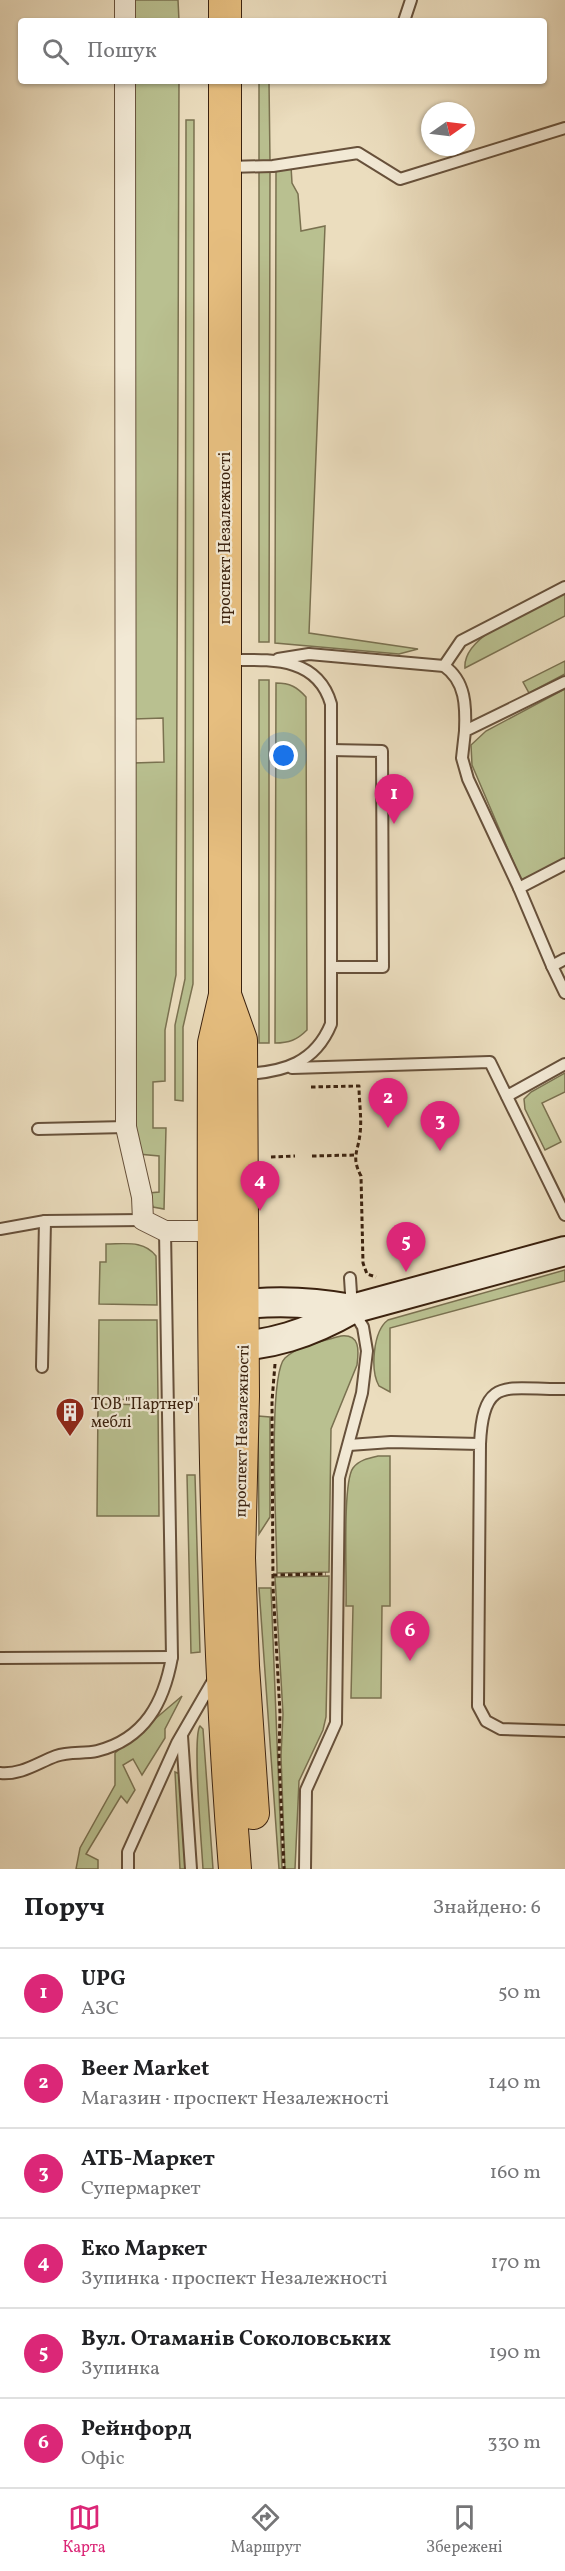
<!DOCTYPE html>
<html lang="uk">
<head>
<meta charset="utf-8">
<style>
  body { margin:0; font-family:Vollkorn,serif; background:#f2f2f2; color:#202124 }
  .compass { position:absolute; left:421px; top:102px; width:54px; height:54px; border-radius:50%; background:#fff; box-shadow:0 2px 4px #0004; rotate:76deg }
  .you { position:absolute; left:284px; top:756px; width:21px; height:21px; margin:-15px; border:4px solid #fff; border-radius:50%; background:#1a73e8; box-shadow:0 0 0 9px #1a73e833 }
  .badge { display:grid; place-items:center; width:39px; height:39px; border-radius:50%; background:#db2777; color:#fff; font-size:20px; font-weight:700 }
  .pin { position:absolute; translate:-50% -50px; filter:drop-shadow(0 2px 3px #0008) }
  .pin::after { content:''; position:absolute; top:32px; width:21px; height:18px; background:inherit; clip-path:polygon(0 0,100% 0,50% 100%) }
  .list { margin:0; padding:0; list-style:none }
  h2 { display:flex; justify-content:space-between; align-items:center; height:78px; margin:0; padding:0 24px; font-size:26px }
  h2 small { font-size:20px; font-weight:400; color:#757577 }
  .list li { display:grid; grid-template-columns:39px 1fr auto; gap:18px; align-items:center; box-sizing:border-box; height:90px; padding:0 24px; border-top:2px solid #e0e0e0 }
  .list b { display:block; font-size:22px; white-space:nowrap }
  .list p { margin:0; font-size:20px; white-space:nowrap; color:#757577 }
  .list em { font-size:20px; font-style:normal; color:#757577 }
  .icon { flex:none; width:33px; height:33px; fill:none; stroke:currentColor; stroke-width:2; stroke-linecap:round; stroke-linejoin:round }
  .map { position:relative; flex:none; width:565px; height:1869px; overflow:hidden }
  .search { position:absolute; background:#fff; box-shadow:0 2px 4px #0004; left:18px; right:18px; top:18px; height:66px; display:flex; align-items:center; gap:15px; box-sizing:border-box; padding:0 21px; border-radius:6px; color:#757577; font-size:22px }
  .sheet { height:618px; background:#fff }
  nav { display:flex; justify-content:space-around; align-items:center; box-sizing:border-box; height:84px; border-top:2px solid #e0e0e0; background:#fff; font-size:16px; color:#757577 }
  nav a { display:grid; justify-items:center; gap:3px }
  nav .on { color:#db2777 }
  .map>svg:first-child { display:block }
</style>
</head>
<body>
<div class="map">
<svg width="565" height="1869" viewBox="0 0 565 1869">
  <rect width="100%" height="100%" fill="#ebddbe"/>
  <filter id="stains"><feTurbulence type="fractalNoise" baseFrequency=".00333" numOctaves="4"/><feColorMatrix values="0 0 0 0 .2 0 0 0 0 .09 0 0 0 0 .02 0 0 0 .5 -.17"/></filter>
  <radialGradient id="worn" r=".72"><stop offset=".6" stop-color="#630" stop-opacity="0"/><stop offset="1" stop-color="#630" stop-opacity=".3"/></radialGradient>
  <!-- green -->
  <g fill="#b9c090" stroke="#7a7150" stroke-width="1.5">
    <path d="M 132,0 L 178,0 L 179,21 L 132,21 Z"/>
    <path d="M 132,81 L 179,81 L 176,975 L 165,1030 L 165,1081 L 153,1082 L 153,1128 L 166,1128 L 164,1209 L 153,1207 L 149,1193 L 159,1192 L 159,1156 L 138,1154 L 133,1085 L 136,935 L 134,763 L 164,762 L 163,718 L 134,719 Z"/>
    <path d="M 259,81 L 269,81 L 270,162 L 259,161 Z"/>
    <path d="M 186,120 L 194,120 L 193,984 L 183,1027 L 183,1101 L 175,1100 L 175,1025 L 185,979 Z"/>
    <path d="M 291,166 L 292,183 L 298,194 L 301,231 L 325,226 L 309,633 L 418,649 L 399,654 L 275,643 L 276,171 Z"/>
    <path d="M 259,171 L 270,171 L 269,642 L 259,642 Z"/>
    <path d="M 565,593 L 565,616 L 465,668 C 462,633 539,607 565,593 Z"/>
    <path d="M 565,661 L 565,674 L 529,693 L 523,682 Z"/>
    <rect x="259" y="680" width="10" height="363"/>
    <path d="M 276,683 C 290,683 297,687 306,697 L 307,1030 C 297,1040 289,1043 275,1043 Z"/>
    <path d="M 565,689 L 565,860 L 521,880 L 472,765 L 471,745 L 486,731 Z"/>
    <path d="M 565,1073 L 565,1092 L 542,1103 L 561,1142 L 545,1150 L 525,1109 L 524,1099 L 531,1092 Z"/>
    <path d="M 106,1244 C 125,1244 144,1240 156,1256 L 157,1305 L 99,1304 L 100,1262 L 106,1262 Z"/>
    <path d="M 565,1270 L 565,1281 L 390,1328 L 390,1392 L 379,1386 C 370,1370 373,1331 388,1320 Z"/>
    <path d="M 99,1320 L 157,1320 L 158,1400 L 98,1399 Z"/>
    <path d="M 341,1336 C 360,1334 359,1350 357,1365 L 331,1429 L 329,1572 L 277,1573 C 277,1539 267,1375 285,1358 C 299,1345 323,1341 341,1336 Z"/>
    <path d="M 98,1404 L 158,1405 L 159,1516 L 97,1516 Z"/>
    <path d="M 258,1416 L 270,1417 L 270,1517 L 259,1534 Z"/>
    <path d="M 378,1456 L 390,1456 L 390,1606 L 382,1606 L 381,1698 L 351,1698 L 353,1606 L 346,1606 C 347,1581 342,1483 353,1468 C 359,1460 369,1458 378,1456 Z"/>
    <path d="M 187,1475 L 195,1475 L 200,1652 L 191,1653 Z"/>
    <path d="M 329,1576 L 326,1717 L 323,1730 L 299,1781 L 295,1869 L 285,1869 L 281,1756 L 283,1714 L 275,1577 Z"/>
    <path d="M 259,1588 L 271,1588 L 282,1869 L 279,1869 Z"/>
    <path d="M 182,1696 L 165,1729 L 165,1738 L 142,1775 L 133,1759 L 123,1765 L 135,1790 L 127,1803 L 121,1796 L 86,1854 L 98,1860 L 98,1869 L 76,1869 L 80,1848 L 115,1785 L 115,1753 Z"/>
    <path d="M 200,1726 L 203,1729 L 213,1869 L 203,1869 C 202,1849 192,1736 200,1726 Z"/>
    <path d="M 175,1772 L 180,1774 L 186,1869 L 180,1869 Z"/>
  </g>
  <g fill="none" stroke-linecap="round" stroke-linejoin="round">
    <!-- lane casing -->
    <g stroke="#67513b" stroke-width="14">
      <g id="lane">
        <path d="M 404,21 L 411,0"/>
        <path d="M 227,167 L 273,166 L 358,153 L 400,179 L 565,128"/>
        <path d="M 278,659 L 309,654 L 444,666 C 466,681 466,707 465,731"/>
        <path d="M 228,660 C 268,660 317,655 331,704 L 331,1024 C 315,1063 284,1072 245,1074"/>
        <path d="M 444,666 L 461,641 L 565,587"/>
        <path d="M 331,750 L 382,751 L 383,967 L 331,967"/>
        <path d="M 519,888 L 468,779 L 462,758 L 465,731 L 565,682"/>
        <path d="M 565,959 L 552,966 L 565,993"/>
        <path d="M 552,966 L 519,888 L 565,864"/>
        <path d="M 292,1068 L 490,1062 L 565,1215"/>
        <path d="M 507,1096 L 565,1064"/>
        <path d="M 38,1129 L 126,1127"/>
        <path d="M 0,1229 L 45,1221 L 143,1220"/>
        <path d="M 42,1367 L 45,1221"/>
        <path d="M 480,1444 C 483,1374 507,1390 565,1389"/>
        <path d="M 349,1445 L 391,1442 L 480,1444 L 478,1706 L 486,1721 L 501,1729 L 565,1731"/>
        <path d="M 0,1658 L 172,1657"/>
        <path d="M 182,1736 L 191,1869"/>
        <path d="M 0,1773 C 22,1775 37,1763 56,1756 C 69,1751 84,1754 97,1751 C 145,1739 164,1702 172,1657 L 165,1231"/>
        <path d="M 128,1869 L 128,1852 L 177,1743 L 214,1679"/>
        <path d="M 305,1869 L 306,1790 L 336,1723 L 339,1478 L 362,1393 L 367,1351 L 363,1327 L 352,1309 L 350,1278"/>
      </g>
    </g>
    <!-- street casing -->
    <g stroke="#67513b" stroke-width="22">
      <g id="street">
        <path d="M 125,21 L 125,0"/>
        <path d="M 125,81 L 126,1127 L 142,1197 L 143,1220 L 165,1231 L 213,1231"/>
      </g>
    </g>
    <!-- secondary casing -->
    <g stroke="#3b220f" stroke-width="32">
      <g id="secondary">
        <path d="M 221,1308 C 265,1299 308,1301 352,1309"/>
        <path d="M 220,1347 C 269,1347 310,1333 352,1309 L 565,1251"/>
      </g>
    </g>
    <!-- primary casing -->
    <g stroke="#3b220f" stroke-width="34">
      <g id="primary">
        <path d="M 225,21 L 225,0"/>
        <path d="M 225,81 L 225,995 L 214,1043 C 213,1319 213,1594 235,1869"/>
        <path d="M 225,995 L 241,1040 L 243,1396 L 239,1558 L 243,1666 L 253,1813"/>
      </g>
    </g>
    <!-- path -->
    <g stroke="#3b220f" stroke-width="3" stroke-dasharray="4.5 3" stroke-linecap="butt">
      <path d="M 311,1087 L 359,1086 C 359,1102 362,1119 360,1134 C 358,1152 351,1157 361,1176 L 363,1263 L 367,1274 L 376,1277"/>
      <path d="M 312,1156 L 355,1155"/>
      <path d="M 271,1157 L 295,1156"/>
      <path d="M 275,1364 L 272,1401 L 273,1587 L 280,1713 L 279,1758 L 284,1869"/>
      <path d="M 273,1575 L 326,1574"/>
    </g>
    <!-- lane -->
    <use href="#lane" stroke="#f2e9d5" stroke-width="10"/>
    <!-- street -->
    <use href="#street" stroke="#f2e9d5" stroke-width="20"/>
    <!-- secondary -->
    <use href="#secondary" stroke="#f2e9d5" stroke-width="28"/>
    <!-- primary -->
    <use href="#primary" stroke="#e6be7f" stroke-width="32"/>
  </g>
  <!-- icons -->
  <defs>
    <g id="building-pin" transform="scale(1.5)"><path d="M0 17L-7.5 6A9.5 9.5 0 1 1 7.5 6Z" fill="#8f2418" stroke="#f2e9d5"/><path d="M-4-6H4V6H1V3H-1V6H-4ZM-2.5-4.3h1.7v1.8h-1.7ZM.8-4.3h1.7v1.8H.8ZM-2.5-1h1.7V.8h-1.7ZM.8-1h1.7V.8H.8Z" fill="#fff"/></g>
  </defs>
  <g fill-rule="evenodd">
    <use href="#building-pin" x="70" y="1412"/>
  </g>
  <g text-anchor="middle" stroke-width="4.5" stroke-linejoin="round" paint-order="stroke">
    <!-- street labels -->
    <g font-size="16" fill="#3b220f" stroke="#f2e9d5">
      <text transform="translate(224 538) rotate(-90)" y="6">проспект Незалежності</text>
      <text transform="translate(241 1431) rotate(-89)" y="6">проспект Незалежності</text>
    </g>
    <!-- poi labels -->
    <g font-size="16" fill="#3b220f" stroke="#f2e9d5" text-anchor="start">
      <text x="91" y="1409">ТОВ "Партнер"<tspan x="91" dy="18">меблі</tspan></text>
    </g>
  </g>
  <rect width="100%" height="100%" filter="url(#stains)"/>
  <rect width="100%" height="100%" fill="url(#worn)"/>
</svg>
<svg class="compass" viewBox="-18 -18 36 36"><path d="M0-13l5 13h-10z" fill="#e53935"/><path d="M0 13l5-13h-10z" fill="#757577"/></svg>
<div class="you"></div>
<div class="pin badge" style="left:394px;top:824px">1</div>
<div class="pin badge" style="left:388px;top:1128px">2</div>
<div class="pin badge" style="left:440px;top:1151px">3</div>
<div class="pin badge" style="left:260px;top:1211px">4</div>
<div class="pin badge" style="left:406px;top:1272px">5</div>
<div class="pin badge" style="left:410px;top:1661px">6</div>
<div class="search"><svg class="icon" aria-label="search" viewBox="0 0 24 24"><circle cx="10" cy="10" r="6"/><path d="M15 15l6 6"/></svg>Пошук</div>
</div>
<section class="sheet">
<h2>Поруч<small>Знайдено: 6</small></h2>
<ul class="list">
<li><span class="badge">1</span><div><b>UPG</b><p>АЗС</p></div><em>50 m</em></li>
<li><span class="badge">2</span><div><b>Beer Market</b><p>Магазин · проспект Незалежності</p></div><em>140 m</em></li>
<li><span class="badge">3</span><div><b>АТБ-Маркет</b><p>Супермаркет</p></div><em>160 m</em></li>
<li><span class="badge">4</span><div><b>Еко Маркет</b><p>Зупинка · проспект Незалежності</p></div><em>170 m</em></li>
<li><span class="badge">5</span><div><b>Вул. Отаманів Соколовських</b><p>Зупинка</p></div><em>190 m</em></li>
<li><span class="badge">6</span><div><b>Рейнфорд</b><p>Офіс</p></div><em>330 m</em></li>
</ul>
</section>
<nav>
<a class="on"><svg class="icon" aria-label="map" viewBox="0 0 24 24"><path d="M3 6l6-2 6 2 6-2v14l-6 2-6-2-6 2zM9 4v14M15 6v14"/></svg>Карта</a>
<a><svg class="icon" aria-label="directions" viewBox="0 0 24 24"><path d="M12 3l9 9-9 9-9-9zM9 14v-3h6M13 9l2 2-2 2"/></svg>Маршрут</a>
<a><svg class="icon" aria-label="saved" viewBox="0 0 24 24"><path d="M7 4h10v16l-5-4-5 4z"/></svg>Збережені</a>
</nav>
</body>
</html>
